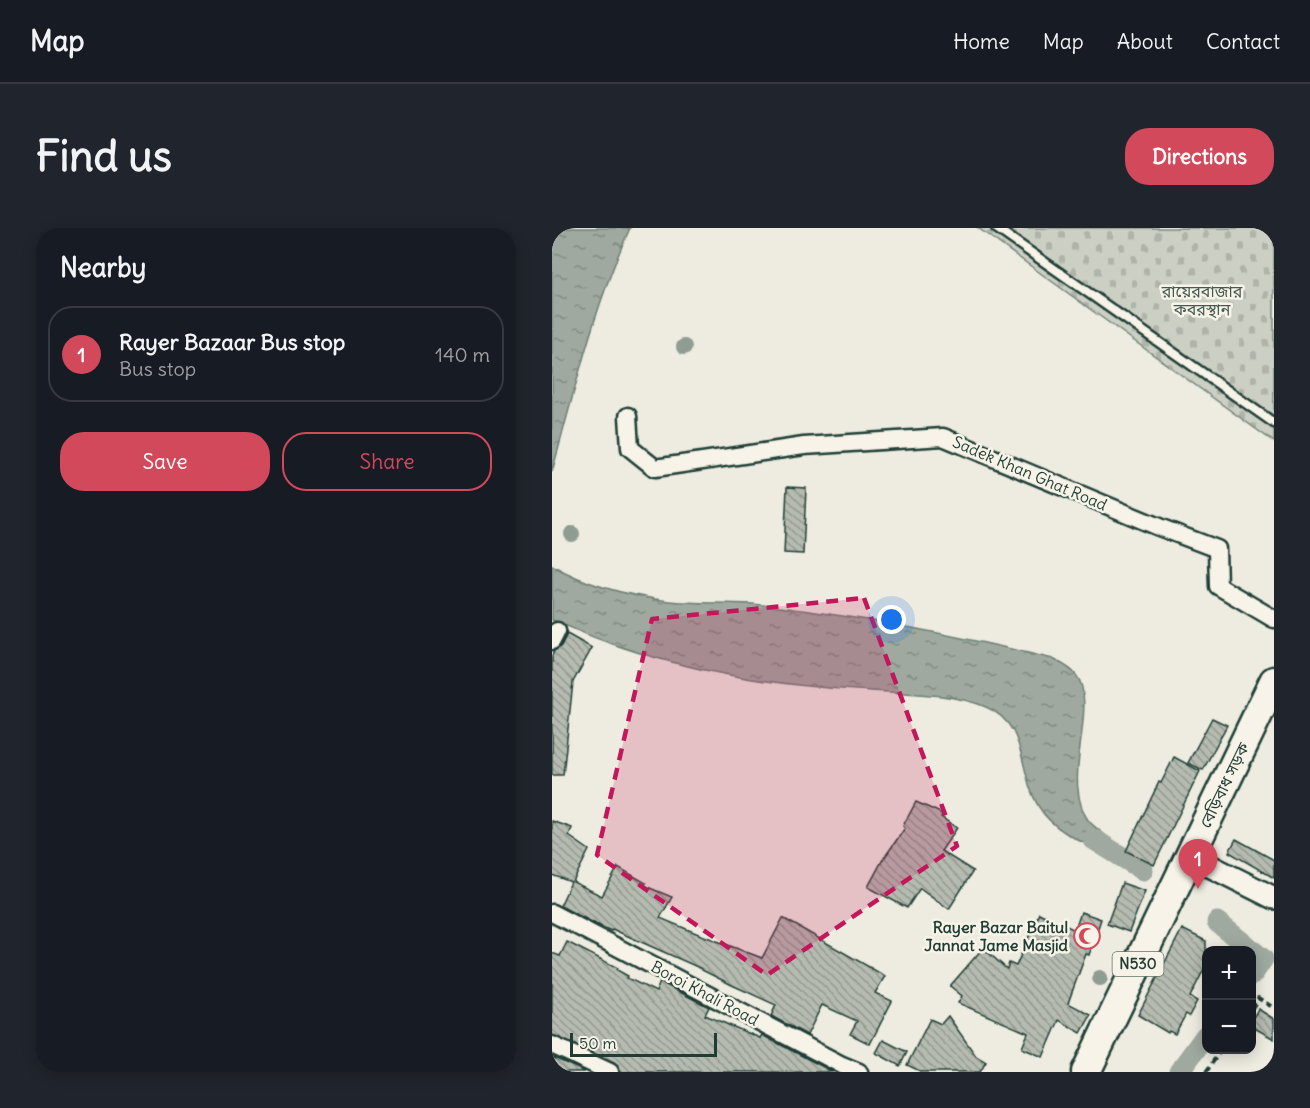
<!DOCTYPE html>
<html lang="en">
<head>
<meta charset="utf-8">
<style>
  body { margin:0; font-family:Delius,"Noto Sans Bengali",sans-serif; background:#20242c; color:#f1f3f6 }
  .controls { position:absolute; right:18px; bottom:18px; display:grid; overflow:hidden; border-radius:12px; box-shadow:0 3px 15px #0003 }
  .controls button { width:54px; height:54px; display:grid; place-items:center; padding:0; border:0; border-bottom:2px solid #363941; background:#171b24; color:#f1f3f6; font:30px sans-serif }
  .scale { position:absolute; left:18px; bottom:15px; width:147px; box-sizing:border-box; padding-left:6px; border:3px solid #1f3d34; border-top:0; font-size:16px; line-height:21px; white-space:nowrap; color:#1f3d34; -webkit-text-stroke:4px #f7f3e8; paint-order:stroke }
  .you { position:absolute; left:340px; top:392px; width:21px; height:21px; margin:-15px; border:4px solid #fff; border-radius:50%; background:#1a73e8; box-shadow:0 0 0 9px #1a73e833 }
  .badge { display:grid; place-items:center; width:39px; height:39px; border-radius:50%; background:#d1495b; color:#fff; font-size:20px; font-weight:700 }
  .pin { position:absolute; translate:-50% -50px; filter:drop-shadow(0 2px 3px #0008) }
  .pin::after { content:''; position:absolute; top:32px; width:21px; height:18px; background:inherit; clip-path:polygon(0 0,100% 0,50% 100%) }
  .list { margin:0; padding:0; list-style:none }
  h2 { display:flex; justify-content:space-between; align-items:center; height:78px; margin:0; padding:0 24px; font-size:26px }
  h2 small { font-size:20px; font-weight:400; color:#9ea1a6 }
  .list li { display:grid; grid-template-columns:39px 1fr auto; gap:18px; align-items:center; box-sizing:border-box; height:96px; margin:0 12px 12px; padding:0 12px; border:2px solid #363941; border-radius:24px }
  .list b { display:block; font-size:22px; white-space:nowrap }
  .list p { margin:0; font-size:20px; white-space:nowrap; color:#9ea1a6 }
  .list em { font-size:20px; font-style:normal; color:#9ea1a6 }
  .actions { display:flex; gap:12px; padding:18px 24px }
  .actions a { flex:1; padding:14px 0; border:2px solid #d1495b; border-radius:24px; text-align:center; font-size:21px; color:#d1495b }
  .actions .main { background:#d1495b; color:#fff }
  .map { position:relative; flex:none; width:722px; height:844px; overflow:hidden; border-radius:24px }
  header { display:flex; align-items:center; gap:36px; box-sizing:border-box; height:84px; padding:0 30px; background:#171b24; border-bottom:2px solid #363941 }
  header strong { font-size:28px }
  nav { display:flex; gap:33px; margin-inline-start:auto; font-size:21px }
  .intro { display:flex; align-items:center; justify-content:space-between; box-sizing:border-box; height:144px; padding:0 36px }
  h1 { margin:0; font-size:42px }
  .button { padding:15px 27px; border-radius:24px; background:#d1495b; color:#fff; font-size:21px; font-weight:700 }
  main { display:flex; gap:36px; padding:0 36px }
  aside { flex:1; background:#171b24; border-radius:24px; box-shadow:0 3px 15px #0003 }
  .map>svg:first-child { display:block }
</style>
</head>
<body>
<header>
<strong>Map</strong>
<nav><a>Home</a><a>Map</a><a>About</a><a>Contact</a></nav>
</header>
<div class="intro"><h1>Find us</h1><a class="button">Directions</a></div>
<main>
<aside>
<h2>Nearby<small></small></h2>
<ul class="list">
<li><span class="badge">1</span><div><b>Rayer Bazaar Bus stop</b><p>Bus stop</p></div><em>140 m</em></li>
</ul>
<div class="actions"><a class="main">Save</a><a>Share</a></div>
</aside>
<div class="map">
<svg width="722" height="844" viewBox="0 0 722 844">
  <defs>
    <pattern id="cemetery-stones" width="16" height="16" patternUnits="userSpaceOnUse" patternTransform="scale(1.5)"><rect width="16" height="16" fill="#cccfc4"/><path d="M2 7V4a2 2 0 0 1 4 0v3zM10 15v-3a2 2 0 0 1 4 0v3z" fill="#afb3a9"/></pattern>
    <pattern id="water-ripples" width="26" height="14" patternUnits="userSpaceOnUse" patternTransform="scale(1.5)"><rect width="26" height="14" fill="#9fa99f"/><path d="M2 4q2-2 4 0t4 0M15 11q2-2 4 0t4 0" fill="none" stroke="#818b82"/></pattern>
    <pattern id="building-back-hatch" width="6" height="6" patternUnits="userSpaceOnUse" patternTransform="scale(1.5)"><rect width="6" height="6" fill="#b5bbb0"/><path d="M-1 5l2 2M0 0l6 6M5-1l2 2" fill="none" stroke="#939990"/></pattern>
  </defs>
  <rect width="100%" height="100%" fill="#eeece1"/>
  <filter id="ink" filterUnits="userSpaceOnUse"><feTurbulence type="fractalNoise" baseFrequency=".0167" numOctaves="2"/><feDisplacementMap in="SourceGraphic" scale="12" xChannelSelector="R" yChannelSelector="G"/><feConvolveMatrix kernelMatrix="1 2 1 2 8 2 1 2 1" color-interpolation-filters="sRGB"/></filter>
  <g filter="url(#ink)">
    <!-- cemetery -->
    <path fill="url(#cemetery-stones)" stroke="#76867c" stroke-width="1.5" d="M 426,0 L 722,0 L 722,214 Z"/>
    <!-- water -->
    <g fill="url(#water-ripples)" stroke="#6c7e74" stroke-width="1.5">
      <path d="M 0,0 L 78,0 C 42,78 23,161 0,244 Z"/>
      <path d="M 0,337 C 34,357 78,368 117,373 C 145,376 172,374 200,376 C 221,378 242,381 263,384 C 343,395 424,412 501,431 C 510,436 518,439 524,447 C 543,469 521,530 526,561 C 527,572 529,582 536,592 C 543,602 566,612 566,625 L 562,627 C 535,618 502,604 487,579 C 465,544 477,497 434,479 C 399,464 342,465 304,462 C 269,460 234,456 200,451 C 151,443 102,431 55,414 C 36,408 19,399 0,392 Z"/>
    </g>
    <g fill="none" stroke-linecap="round" stroke-linejoin="round">
      <!-- canal -->
      <g stroke="#9fa99f" stroke-width="21">
        <path d="M 541,611 L 591,642"/>
        <path d="M 665,694 L 711,731 L 700,747"/>
        <path d="M 627,844 L 654,807"/>
      </g>
    </g>
    <!-- building -->
    <g fill="url(#building-back-hatch)" stroke="#1f3d34" stroke-width="1.5">
      <path d="M 235,259 L 254,260 L 251,326 L 232,325 Z"/>
      <path d="M 15,406 L 40,420 L 21,454 L 11,547 L 0,547 L 0,428 L 2,423 L 9,418 Z"/>
      <path d="M 660,490 L 675,497 L 651,542 L 636,535 Z"/>
      <path d="M 622,529 L 648,543 L 602,637 L 574,623 L 607,554 L 609,555 Z"/>
      <path d="M 364,574 L 391,586 L 389,589 L 405,600 L 389,623 L 421,643 L 397,681 L 368,660 L 355,680 L 316,659 L 330,633 L 353,600 L 351,598 Z"/>
      <path d="M 0,593 L 20,600 L 17,608 L 37,622 L 21,654 L 50,668 L 66,639 L 94,655 L 93,658 L 120,669 L 108,690 L 144,705 L 210,730 L 231,690 L 333,748 L 323,765 L 340,773 L 318,816 L 298,806 L 305,793 L 270,777 L 255,807 L 219,788 L 224,777 L 180,757 L 150,742 L 150,741 L 60,701 L 59,703 L 44,696 L 8,678 L 19,654 L 0,647 Z"/>
      <path d="M 684,611 L 722,632 L 722,650 L 677,624 Z"/>
      <path d="M 570,655 L 593,663 L 577,704 L 555,696 Z"/>
      <path d="M 529,684 L 549,691 L 537,727 L 534,726 L 516,775 L 539,787 L 529,805 L 507,792 L 491,829 L 470,820 L 476,805 L 406,775 L 410,768 L 398,758 L 431,720 L 455,741 L 457,735 L 464,738 L 487,685 L 523,702 Z"/>
      <path d="M 630,701 L 654,713 L 654,737 L 638,769 L 645,773 L 637,788 L 634,786 L 623,806 L 617,803 L 616,805 L 586,787 Z"/>
      <path d="M 15,714 L 66,740 L 65,742 L 76,748 L 75,750 L 104,764 L 108,754 L 157,779 L 153,787 L 208,810 L 210,807 L 281,844 L 68,844 L 67,838 L 62,834 L 0,807 L 0,725 L 8,728 Z"/>
      <path d="M 706,781 L 722,791 L 722,811 L 699,798 L 699,793 Z"/>
      <path d="M 396,788 L 424,828 L 434,834 L 428,844 L 370,844 L 355,837 L 378,791 L 389,796 Z"/>
      <path d="M 331,812 L 355,824 L 348,838 L 324,825 Z"/>
      <path d="M 0,829 L 33,844 L 0,844 Z"/>
    </g>
    <g fill="none" stroke-linecap="round" stroke-linejoin="round">
      <!-- service casing -->
      <g stroke="#1f3d34" stroke-width="13">
        <path id="service" d="M 444,0 L 722,195"/>
      </g>
      <!-- minor casing -->
      <g stroke="#1f3d34" stroke-width="21">
        <g id="minor">
          <path d="M 76,188 L 78,220 L 103,240 L 252,218 L 391,209 L 607,299 L 665,321 L 666,358 L 722,391"/>
          <path d="M 0,413 L 5,403"/>
          <path d="M 0,685 L 290,837 L 307,844"/>
          <path d="M 0,817 L 58,844"/>
        </g>
      </g>
      <!-- tertiary casing -->
      <g stroke="#1f3d34" stroke-width="26">
        <path id="tertiary" d="M 638,628 L 722,670"/>
      </g>
      <!-- trunk casing -->
      <g stroke="#1f3d34" stroke-width="33">
        <path id="trunk" d="M 534,844 L 722,453"/>
      </g>
      <!-- path -->
      <g stroke="#1f3d34" stroke-width="4" stroke-dasharray="6 4.5" stroke-linecap="butt">
        <path d="M 700,780 L 706,770 L 722,780"/>
        <path d="M 654,844 L 669,822"/>
      </g>
      <!-- service -->
      <use href="#service" stroke="#f7f3e8" stroke-width="8"/>
      <!-- minor -->
      <use href="#minor" stroke="#f7f3e8" stroke-width="16"/>
      <!-- tertiary -->
      <use href="#tertiary" stroke="#f7f3e8" stroke-width="21"/>
      <!-- trunk -->
      <use href="#trunk" stroke="#f7f3e8" stroke-width="28"/>
    </g>
    <!-- trees -->
    <g fill="#8f9c92">
      <circle cx="132" cy="119" r="8"/>
      <circle cx="20" cy="306" r="8"/>
      <circle cx="548" cy="750" r="8"/>
    </g>
  </g>
  <!-- marked area -->
  <path fill="#c2185b" fill-opacity="0.2" stroke="#c2185b" stroke-width="4.5" stroke-dasharray="12 8" stroke-linejoin="round" d="M 312,370 L 405,618 L 215,747 L 45,627 L 100,391 Z"/>
  <!-- icons -->
  <defs>
    <g id="mosque-ring" transform="scale(1.35)"><circle r="9.5" fill="#f7f3e8" stroke="#d1495b" stroke-width="1.5"/><path d="M3.5-4.9A6 6 0 1 0 3.5 4.9A5 5 0 1 1 3.5-4.9Z" fill="#d1495b"/></g>
  </defs>
  <g fill-rule="evenodd">
    <use href="#mosque-ring" x="535" y="708"/>
  </g>
  <g text-anchor="middle" stroke-width="5" stroke-linejoin="round" paint-order="stroke">
    <!-- shield labels -->
    <rect fill="#f7f3e8" stroke="#60746a" stroke-width="1.5" x="560.5" y="724" width="51" height="24" rx="4.5"/>
    <g font-size="15" font-weight="bold" fill="#1f3d34">
      <text x="586" y="741">N530</text>
    </g>
    <!-- park labels -->
    <g font-size="16" fill="#425a51" stroke="#f7f3e8">
      <text x="650" y="69">রায়েরবাজার<tspan x="650" dy="18">কবরস্থান</tspan></text>
    </g>
    <!-- street labels -->
    <g font-size="16" fill="#1f3d34" stroke="#f7f3e8">
      <text transform="translate(478 245) rotate(23)" y="6">Sadek Khan Ghat Road</text>
      <text transform="translate(672 557) rotate(-64)" y="6">বেড়িবাধ সড়ক</text>
      <text transform="translate(153 765) rotate(28)" y="6">Boroi Khali Road</text>
    </g>
    <!-- poi labels -->
    <g font-size="16" font-weight="bold" fill="#1f3d34" stroke="#f7f3e8" text-anchor="end">
      <text x="516" y="705">Rayer Bazar Baitul<tspan x="516" dy="18">Jannat Jame Masjid</tspan></text>
    </g>
  </g>
</svg>
<div class="controls">
<button>+</button>
<button>−</button>
</div>
<div class="scale">50 m</div>
<div class="you"></div>
<div class="pin badge" style="left:646px;top:661px">1</div>
</div>
</main>
</body>
</html>
